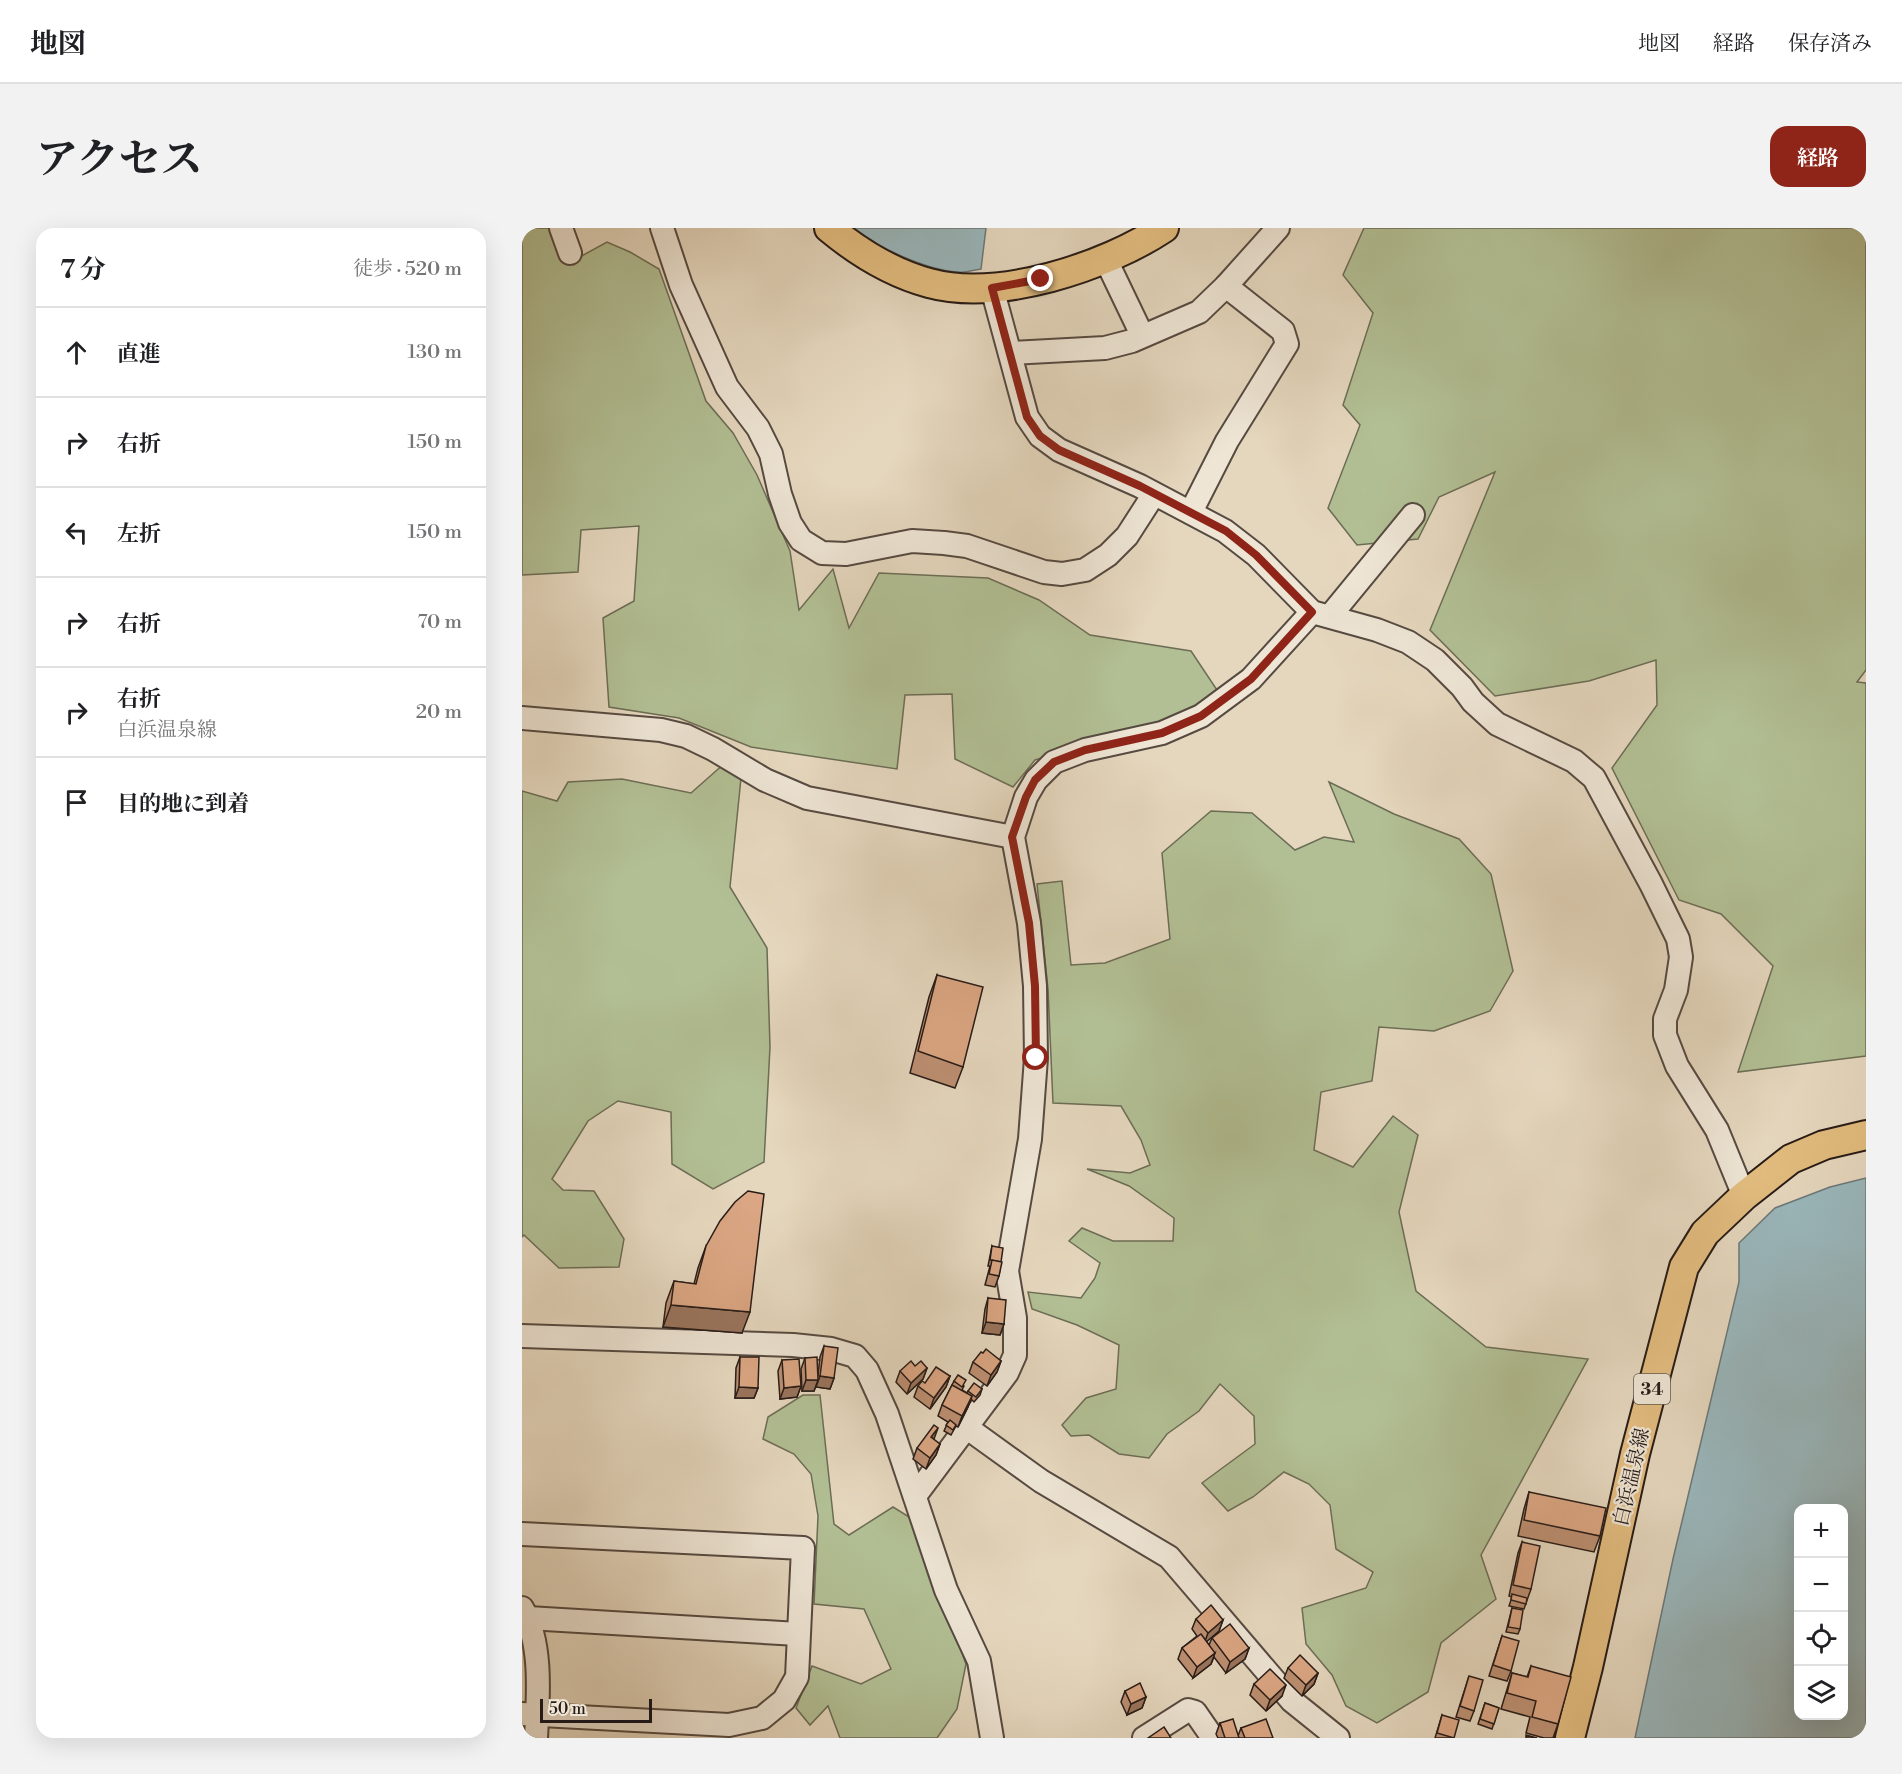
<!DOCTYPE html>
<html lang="ja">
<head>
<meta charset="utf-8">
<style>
  body { margin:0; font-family:"Libre Bodoni","Noto Serif JP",serif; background:#f2f2f2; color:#202124 }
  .controls { position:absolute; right:18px; bottom:18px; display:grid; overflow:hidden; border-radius:12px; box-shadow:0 6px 24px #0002 }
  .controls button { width:54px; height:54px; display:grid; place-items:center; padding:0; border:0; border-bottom:2px solid #e0e0e0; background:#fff; color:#202124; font:30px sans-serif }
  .scale { position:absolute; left:18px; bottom:15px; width:112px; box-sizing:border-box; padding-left:6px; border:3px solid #271b17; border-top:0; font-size:16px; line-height:21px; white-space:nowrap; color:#271b17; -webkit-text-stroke:4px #eee5d5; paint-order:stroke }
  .stop { position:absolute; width:18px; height:18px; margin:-14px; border:4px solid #8f2418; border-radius:50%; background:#fff }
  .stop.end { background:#8f2418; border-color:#fff; box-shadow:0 2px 6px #0008 }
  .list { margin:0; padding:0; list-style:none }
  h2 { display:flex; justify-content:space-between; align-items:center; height:78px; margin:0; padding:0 24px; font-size:26px }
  h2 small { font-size:20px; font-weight:400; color:#757577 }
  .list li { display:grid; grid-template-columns:39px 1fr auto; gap:18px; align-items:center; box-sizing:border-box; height:90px; padding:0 24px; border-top:2px solid #e0e0e0 }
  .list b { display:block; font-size:22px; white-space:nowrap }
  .list p { margin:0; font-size:20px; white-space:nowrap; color:#757577 }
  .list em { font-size:20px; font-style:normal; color:#757577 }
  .icon { flex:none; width:33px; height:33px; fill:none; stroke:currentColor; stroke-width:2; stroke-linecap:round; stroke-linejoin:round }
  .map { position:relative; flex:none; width:1344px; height:1510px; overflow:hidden; border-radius:18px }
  header { display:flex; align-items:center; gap:36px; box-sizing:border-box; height:84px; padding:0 30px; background:#fff; border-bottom:2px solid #e0e0e0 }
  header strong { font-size:28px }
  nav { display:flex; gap:33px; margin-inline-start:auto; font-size:21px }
  .intro { display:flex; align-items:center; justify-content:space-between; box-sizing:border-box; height:144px; padding:0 36px }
  h1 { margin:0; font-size:42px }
  .button { padding:15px 27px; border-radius:18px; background:#8f2418; color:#fff; font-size:21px; font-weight:700 }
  main { display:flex; gap:36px; padding:0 36px }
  aside { flex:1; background:#fff; border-radius:18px; box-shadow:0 6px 24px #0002 }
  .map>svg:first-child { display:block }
</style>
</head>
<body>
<header>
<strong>地図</strong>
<nav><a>地図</a><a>経路</a><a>保存済み</a></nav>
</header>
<div class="intro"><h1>アクセス</h1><a class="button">経路</a></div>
<main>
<aside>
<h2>7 分<small>徒歩 · 520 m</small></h2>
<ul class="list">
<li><svg class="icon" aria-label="ahead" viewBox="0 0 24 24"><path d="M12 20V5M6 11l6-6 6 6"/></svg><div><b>直進</b></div><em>130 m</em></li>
<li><svg class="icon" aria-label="right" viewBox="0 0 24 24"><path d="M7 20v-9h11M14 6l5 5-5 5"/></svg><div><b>右折</b></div><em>150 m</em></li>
<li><svg class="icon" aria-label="left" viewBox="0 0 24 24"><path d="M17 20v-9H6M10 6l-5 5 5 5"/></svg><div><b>左折</b></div><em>150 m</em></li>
<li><svg class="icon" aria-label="right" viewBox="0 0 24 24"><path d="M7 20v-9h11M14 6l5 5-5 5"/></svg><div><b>右折</b></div><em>70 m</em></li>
<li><svg class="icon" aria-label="right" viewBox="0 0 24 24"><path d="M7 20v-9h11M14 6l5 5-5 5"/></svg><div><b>右折</b><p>白浜温泉線</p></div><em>20 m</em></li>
<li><svg class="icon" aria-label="arrive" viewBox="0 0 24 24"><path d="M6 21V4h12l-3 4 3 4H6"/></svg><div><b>目的地に到着</b></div></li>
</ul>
</aside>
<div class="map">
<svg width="1344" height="1510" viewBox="0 0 1344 1510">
  <rect width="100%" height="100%" fill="#e5d7be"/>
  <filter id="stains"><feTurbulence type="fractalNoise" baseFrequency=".00333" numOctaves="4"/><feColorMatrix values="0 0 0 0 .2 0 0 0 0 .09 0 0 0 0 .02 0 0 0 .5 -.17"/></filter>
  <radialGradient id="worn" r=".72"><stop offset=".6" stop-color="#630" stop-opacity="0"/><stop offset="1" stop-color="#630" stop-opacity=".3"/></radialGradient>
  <!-- green -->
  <g fill="#b2bf94" stroke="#6c6d56" stroke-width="1.5">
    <path d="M 0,0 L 28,0 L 45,36 L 85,14 L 108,24 L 137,41 L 184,173 L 211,205 L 235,247 L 268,323 L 277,382 L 311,341 L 327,400 L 357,345 L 466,350 L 517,372 L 568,407 L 669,423 L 699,468 L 655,490 L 513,532 L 491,559 L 433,531 L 430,466 L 383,467 L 375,541 L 229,519 L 157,490 L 87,479 L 81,390 L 112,373 L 117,298 L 59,302 L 56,344 L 0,347 Z"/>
    <path d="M 842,0 L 1344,0 L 1344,442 L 1335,454 L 1344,455 L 1344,828 L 1216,844 L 1251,738 L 1199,686 L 1157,672 L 1090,540 L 1135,477 L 1134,432 L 1067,453 L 973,468 L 908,402 L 973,244 L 917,269 L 896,311 L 835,317 L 806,280 L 838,197 L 821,177 L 851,85 L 821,47 Z"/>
    <path d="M 203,535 L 219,550 L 208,659 L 245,720 L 248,819 L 242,934 L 191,961 L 150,936 L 149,884 L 96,873 L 66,893 L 30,951 L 41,962 L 72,963 L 102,1011 L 97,1039 L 37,1040 L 2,1007 L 0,1009 L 0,563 L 35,573 L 46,554 L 100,551 L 169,565 Z"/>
    <path d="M 807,554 L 872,586 L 937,611 L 969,646 L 991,743 L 968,783 L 912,803 L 857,799 L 850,853 L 799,864 L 792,922 L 831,939 L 871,888 L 896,907 L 877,984 L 894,1063 L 964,1119 L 1066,1131 L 959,1327 L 974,1371 L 919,1415 L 906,1464 L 855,1495 L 824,1478 L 810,1447 L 784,1416 L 780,1380 L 844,1360 L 851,1344 L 814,1321 L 808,1277 L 787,1256 L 762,1244 L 731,1269 L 706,1283 L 680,1255 L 733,1216 L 732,1188 L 698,1156 L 677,1183 L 645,1206 L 627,1230 L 597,1226 L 567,1207 L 549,1208 L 540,1197 L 564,1170 L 594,1161 L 597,1117 L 555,1097 L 510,1081 L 506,1064 L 559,1070 L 573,1050 L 578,1035 L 547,1013 L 560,1000 L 591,1013 L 651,1013 L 652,990 L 607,958 L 565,941 L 608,945 L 628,937 L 619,912 L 599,878 L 531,875 L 526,761 L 515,656 L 540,653 L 549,737 L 583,735 L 648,711 L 640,625 L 689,583 L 730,585 L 773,622 L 802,609 L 832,614 Z"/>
    <path d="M 281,1167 L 298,1167 L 312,1296 L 327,1307 L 371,1279 L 392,1292 L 444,1436 L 435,1481 L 415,1510 L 318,1510 L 306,1478 L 288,1497 L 274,1480 L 290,1438 L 339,1456 L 369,1441 L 342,1381 L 292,1376 L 296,1288 L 289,1246 L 272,1226 L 241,1211 L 246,1189 Z"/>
  </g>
  <!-- water -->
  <g fill="#9ab7bc" stroke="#6c797a" stroke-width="1.5" fill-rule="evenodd">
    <path d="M 327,0 L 464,0 L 459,41 C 452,42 443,45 436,44 C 406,43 351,17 327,0 Z"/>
    <path d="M 1344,950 L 1344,1510 L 1113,1510 L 1151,1331 L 1217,1054 L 1217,1015 L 1253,980 L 1308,959 ZM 1322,1280 L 1322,1488 L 1276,1488 L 1276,1280 Z"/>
  </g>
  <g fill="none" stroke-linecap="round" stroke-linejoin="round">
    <!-- minor casing -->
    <g stroke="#564a41" stroke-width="26">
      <g id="minor">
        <path d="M 39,0 L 48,25"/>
        <path d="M 140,0 L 159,57 L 205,159 L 236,200 L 249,226 L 258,266 L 268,295 L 279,312 L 300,325 L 324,326 L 390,313 L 422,315 L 445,318 L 522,344 L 540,346 L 563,342 L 586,327 L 605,308 L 632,266"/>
        <path d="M 584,32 L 620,107"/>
        <path d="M 470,60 L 505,189 L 518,208 L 537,222 L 618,258 L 703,303 L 734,327 L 790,384 L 855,402 L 886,414 L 913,432 L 940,459 L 951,474 L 975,496 L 1052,533 L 1072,550 L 1129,656 L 1156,711 L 1159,729 L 1154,762 L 1143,791 L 1143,807 L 1155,838 L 1195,902 L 1222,968"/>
        <path d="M 488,125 L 583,120 L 610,113 L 677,84 L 704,58 L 756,0"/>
        <path d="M 669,284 L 705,213 L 765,116 L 761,103 L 704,58"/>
        <path d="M 808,388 L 891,287"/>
        <path d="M 0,490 L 139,502 L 164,508 L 191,521 L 243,552 L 285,570 L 491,609"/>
        <path d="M 0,1108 L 271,1117 L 309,1121 L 333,1128 L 345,1142 L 365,1186 L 424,1362 L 457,1433 L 470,1510"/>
        <path d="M 444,1199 L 519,1253 L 647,1329 L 770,1473 L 816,1510"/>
        <path d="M 393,1268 L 485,1145 L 493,1127 L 493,1090 L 485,1043 L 508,911 L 514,830 L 513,758 L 507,695 L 491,609 L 504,569 L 514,552 L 532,534 L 563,522 L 640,505 L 679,488 L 729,451 L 790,384"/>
        <path d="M 0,1306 L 281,1320 L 275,1449 L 262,1472 L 240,1490 L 207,1497 L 0,1486"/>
        <path d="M 0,1380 C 21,1415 16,1470 14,1510"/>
        <path d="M 6,1390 L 276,1406"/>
        <path d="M 622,1510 L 666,1482 L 673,1484 L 691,1510"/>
      </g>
    </g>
    <!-- major casing -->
    <g stroke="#271b17" stroke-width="32">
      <g id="major">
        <path d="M 307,0 C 336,24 370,45 407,55 C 477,74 583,39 642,0"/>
        <path d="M 1048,1510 L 1066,1439 L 1113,1226 L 1162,1039 L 1183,1005 L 1222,968 L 1269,931 L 1302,917 L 1344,907"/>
      </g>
    </g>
    <!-- minor -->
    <use href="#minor" stroke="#eee5d5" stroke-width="22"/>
    <!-- major -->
    <use href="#major" stroke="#e2bc7f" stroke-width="28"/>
  </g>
  <!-- wall -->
  <g fill="#bc8f71" stroke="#271b17" stroke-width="1.5">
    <path d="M 415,747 L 441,839 L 433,860 L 388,845 L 407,769 Z"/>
    <path d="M 184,1018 L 220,1105 L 141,1099 L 144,1075 L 152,1053 L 172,1056 L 176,1040 Z"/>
    <path d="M 470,1018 L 479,1034 L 477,1048 L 473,1059 L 463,1057 L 468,1038 L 466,1038 Z"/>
    <path d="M 466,1070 L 482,1096 L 478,1107 L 460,1105 L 463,1081 Z"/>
    <path d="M 302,1118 L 312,1150 L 308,1161 L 294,1159 L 295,1155 L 292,1163 L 280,1163 L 279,1141 L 283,1130 L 296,1147 L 298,1129 Z"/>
    <path d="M 218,1129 L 236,1160 L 232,1170 L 213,1170 L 214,1140 Z"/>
    <path d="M 260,1132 L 279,1158 L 275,1169 L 258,1171 L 256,1143 Z"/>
    <path d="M 479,1133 L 475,1144 L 465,1158 L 447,1145 L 451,1134 Z"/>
    <path d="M 393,1138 L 405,1140 L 401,1151 L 385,1166 L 374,1154 L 378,1143 Z"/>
    <path d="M 428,1148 L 424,1159 L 408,1181 L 392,1169 L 396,1158 L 403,1155 Z"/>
    <path d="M 432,1153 L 442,1158 L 440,1162 L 445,1165 L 446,1163 L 460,1161 L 458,1167 L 452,1174 L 449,1171 L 446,1179 L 436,1199 L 434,1198 L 429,1207 L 422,1203 L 426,1194 L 416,1188 L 420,1177 Z"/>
    <path d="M 418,1216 L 414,1227 L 404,1241 L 391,1231 L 395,1220 Z"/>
    <path d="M 1007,1264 L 1078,1308 L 1072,1324 L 996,1308 L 1002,1281 Z"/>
    <path d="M 1000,1314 L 1009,1361 L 1002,1381 L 987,1378 L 990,1369 L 987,1368 L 996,1325 Z"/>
    <path d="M 990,1380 L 998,1401 L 996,1406 L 984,1404 Z"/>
    <path d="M 674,1391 L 701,1392 L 697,1403 L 684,1413 L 687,1417 L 690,1410 L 727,1420 L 723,1431 L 704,1445 L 692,1429 L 689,1436 L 671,1450 L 656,1431 L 660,1420 L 675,1408 L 670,1401 Z"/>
    <path d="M 980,1408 L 989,1443 L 985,1453 L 967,1448 Z"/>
    <path d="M 1009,1438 L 1036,1496 L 1031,1510 L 1022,1510 L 1004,1505 L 1008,1489 L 979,1481 L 990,1445 L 1005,1449 Z"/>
    <path d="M 766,1440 L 796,1445 L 792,1456 L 780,1468 L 762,1450 Z"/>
    <path d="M 947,1448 L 952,1483 L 948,1493 L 934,1489 Z"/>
    <path d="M 732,1456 L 760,1468 L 744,1483 L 728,1467 Z"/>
    <path d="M 603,1463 L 624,1469 L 620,1480 L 605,1487 L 599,1474 Z"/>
    <path d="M 963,1475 L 977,1480 L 970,1501 L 956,1496 Z"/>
    <path d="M 920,1487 L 932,1510 L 913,1510 Z"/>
    <path d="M 698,1495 L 716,1508 L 719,1500 L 751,1510 L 696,1510 L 694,1506 Z"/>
  </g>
  <!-- shaded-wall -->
  <g fill="#99745c" stroke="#271b17" stroke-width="1.5">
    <path d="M 149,1077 L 228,1084 L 220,1105 L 141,1099 Z"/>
    <path d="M 464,1094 L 482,1096 L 478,1107 L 460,1105 Z"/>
    <path d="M 479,1133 L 475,1144 L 465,1158 L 469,1147 Z"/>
    <path d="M 405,1140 L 401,1151 L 385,1166 L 389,1155 Z"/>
    <path d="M 298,1148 L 312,1150 L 308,1161 L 294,1159 Z"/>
    <path d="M 428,1148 L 424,1159 L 408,1181 L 412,1170 Z"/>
    <path d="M 284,1152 L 296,1152 L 292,1163 L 280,1163 Z"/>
    <path d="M 279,1158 L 275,1169 L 258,1171 L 262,1160 Z"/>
    <path d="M 217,1159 L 236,1160 L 232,1170 L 213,1170 Z"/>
    <path d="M 450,1168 L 446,1179 L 436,1199 L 440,1188 Z"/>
    <path d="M 416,1200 L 412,1211 L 409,1209 Z"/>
    <path d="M 418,1216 L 414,1227 L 404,1241 L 408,1230 Z"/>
    <path d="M 701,1392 L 697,1403 L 682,1416 L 686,1405 Z"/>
    <path d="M 727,1420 L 723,1431 L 704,1445 L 708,1434 Z"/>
    <path d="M 693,1425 L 689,1436 L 671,1450 L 675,1439 Z"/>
    <path d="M 796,1445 L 792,1456 L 780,1468 L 784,1457 Z"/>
    <path d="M 764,1457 L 760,1468 L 744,1483 L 748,1472 Z"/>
    <path d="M 624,1469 L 620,1480 L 605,1487 L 609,1476 Z"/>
  </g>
  <!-- building -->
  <g fill="#dba683" stroke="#271b17" stroke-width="1.5">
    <path d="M 415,747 L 461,759 L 441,839 L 396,823 Z"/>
    <path d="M 226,963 L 242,966 L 228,1084 L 149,1077 L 152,1053 L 174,1056 L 184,1018 L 198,993 L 213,974 Z"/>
    <path d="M 470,1018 L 481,1020 L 479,1034 L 468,1032 Z"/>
    <path d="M 470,1032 L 480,1034 L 477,1048 L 467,1046 Z"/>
    <path d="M 466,1070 L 484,1072 L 482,1096 L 464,1094 Z"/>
    <path d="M 302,1118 L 316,1120 L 312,1150 L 298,1148 Z"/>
    <path d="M 464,1121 L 479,1133 L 469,1147 L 451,1134 L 459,1124 L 461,1125 Z"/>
    <path d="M 218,1129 L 237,1129 L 236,1160 L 217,1159 Z"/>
    <path d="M 295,1129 L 296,1152 L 284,1152 L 283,1130 Z"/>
    <path d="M 277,1131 L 279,1158 L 262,1160 L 260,1132 Z"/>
    <path d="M 389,1133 L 393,1138 L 399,1133 L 405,1140 L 389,1155 L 378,1143 Z"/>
    <path d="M 414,1139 L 428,1148 L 412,1170 L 396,1158 L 400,1153 L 403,1155 Z"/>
    <path d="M 436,1147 L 444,1152 L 440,1159 L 432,1153 Z"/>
    <path d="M 452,1155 L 460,1161 L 454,1169 L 446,1163 Z"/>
    <path d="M 430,1157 L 450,1168 L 440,1188 L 420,1177 Z"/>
    <path d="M 428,1192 L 434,1197 L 431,1202 L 424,1197 Z"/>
    <path d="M 412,1197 L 416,1200 L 409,1209 L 418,1216 L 408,1230 L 395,1220 Z"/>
    <path d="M 1007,1264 L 1084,1280 L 1078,1308 L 1002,1292 Z"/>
    <path d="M 1000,1314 L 1018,1318 L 1009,1361 L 991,1357 Z"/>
    <path d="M 990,1366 L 1005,1370 L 1004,1376 L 989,1372 Z"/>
    <path d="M 689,1377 L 701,1392 L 686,1405 L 674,1391 Z"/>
    <path d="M 990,1380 L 1001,1382 L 998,1401 L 986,1399 Z"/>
    <path d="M 708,1396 L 727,1420 L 708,1434 L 690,1410 Z"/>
    <path d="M 679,1406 L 693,1425 L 675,1439 L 660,1420 Z"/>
    <path d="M 980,1408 L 997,1413 L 989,1443 L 971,1437 Z"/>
    <path d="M 778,1427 L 796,1445 L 784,1457 L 766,1440 Z"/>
    <path d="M 1009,1438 L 1049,1449 L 1036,1496 L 1010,1489 L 1014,1473 L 985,1465 L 990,1445 L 1006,1449 Z"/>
    <path d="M 748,1441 L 764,1457 L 748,1472 L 732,1456 Z"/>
    <path d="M 947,1448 L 961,1452 L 952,1483 L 938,1478 Z"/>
    <path d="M 618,1455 L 624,1469 L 609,1476 L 603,1463 Z"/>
    <path d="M 963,1475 L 977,1480 L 972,1496 L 958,1491 Z"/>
    <path d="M 920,1487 L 937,1492 L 932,1510 L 915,1505 Z"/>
    <path d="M 711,1491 L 717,1510 L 703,1510 L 698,1495 Z"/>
    <path d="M 744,1491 L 751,1510 L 723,1510 L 719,1500 Z"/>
    <path d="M 642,1499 L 649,1510 L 626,1510 Z"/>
    <path d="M 1004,1507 L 1015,1510 L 1004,1510 Z"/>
  </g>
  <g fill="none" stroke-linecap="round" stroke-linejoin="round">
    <!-- route -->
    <path stroke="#8f2418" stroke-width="8" d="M 514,830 L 513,758 L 507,695 L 490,609 L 504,569 L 513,552 L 532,534 L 563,522 L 640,505 L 679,488 L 729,451 L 790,384 L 734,327 L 704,303 L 618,258 L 537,222 L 518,208 L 505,189 L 470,60 L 519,51"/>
  </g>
  <g text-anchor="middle" stroke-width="4.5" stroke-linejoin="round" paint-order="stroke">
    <!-- shield labels -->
    <rect fill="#eee5d5" stroke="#635850" stroke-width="1.5" x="1112" y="1146" width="36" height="30" rx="4.5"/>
    <g font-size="18" font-weight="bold" fill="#271b17">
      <text x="1130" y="1167">34</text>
    </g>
    <!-- street labels -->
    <g font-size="20" fill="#271b17" stroke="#eee5d5">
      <text transform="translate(1109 1249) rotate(-77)" y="7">白浜温泉線</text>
    </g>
  </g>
  <rect width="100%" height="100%" filter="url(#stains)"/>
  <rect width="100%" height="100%" fill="url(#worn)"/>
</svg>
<div class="controls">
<button>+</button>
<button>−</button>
<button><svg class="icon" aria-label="locate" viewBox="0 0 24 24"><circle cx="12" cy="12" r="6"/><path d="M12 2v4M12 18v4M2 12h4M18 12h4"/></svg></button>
<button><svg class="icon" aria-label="layers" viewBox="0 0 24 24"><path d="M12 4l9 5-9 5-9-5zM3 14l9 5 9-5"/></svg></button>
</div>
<div class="scale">50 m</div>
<div class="stop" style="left:514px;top:830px"></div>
<div class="stop end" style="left:519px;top:51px"></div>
</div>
</main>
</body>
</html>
